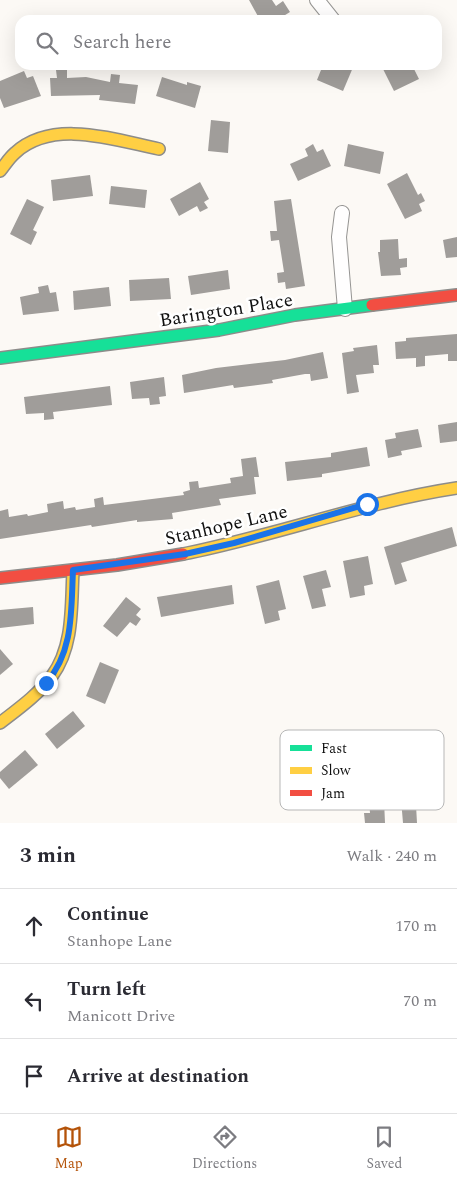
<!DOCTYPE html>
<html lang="en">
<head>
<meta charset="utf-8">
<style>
  body { margin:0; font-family:Spectral,serif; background:#f2f2f3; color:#2b2b33 }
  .stop { position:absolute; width:15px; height:15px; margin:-11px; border:4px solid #1a73e8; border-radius:50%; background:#fff }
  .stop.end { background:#1a73e8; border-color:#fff; box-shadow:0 1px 5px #0008 }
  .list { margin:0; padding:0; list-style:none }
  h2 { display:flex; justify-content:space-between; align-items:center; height:65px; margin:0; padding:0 20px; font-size:21px }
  h2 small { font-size:16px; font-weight:400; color:#7c7c81 }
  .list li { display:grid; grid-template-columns:32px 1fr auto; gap:15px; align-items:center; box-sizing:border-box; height:75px; padding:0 20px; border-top:1px solid #e1e1e2 }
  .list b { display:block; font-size:19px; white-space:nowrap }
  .list p { margin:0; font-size:16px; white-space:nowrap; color:#7c7c81 }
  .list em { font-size:16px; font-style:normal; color:#7c7c81 }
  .icon { flex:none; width:28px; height:28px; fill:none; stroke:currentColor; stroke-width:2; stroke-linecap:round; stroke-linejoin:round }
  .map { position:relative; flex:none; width:457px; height:823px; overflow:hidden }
  .search { position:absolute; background:#fff; box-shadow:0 5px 20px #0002; left:15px; right:15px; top:15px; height:55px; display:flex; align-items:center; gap:12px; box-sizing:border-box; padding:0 18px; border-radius:15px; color:#7c7c81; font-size:19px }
  .sheet { height:290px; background:#fff }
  nav { display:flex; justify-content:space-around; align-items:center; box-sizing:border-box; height:70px; border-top:1px solid #e1e1e2; background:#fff; font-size:14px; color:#7c7c81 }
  nav a { display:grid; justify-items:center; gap:2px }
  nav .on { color:#b45309 }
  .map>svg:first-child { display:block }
</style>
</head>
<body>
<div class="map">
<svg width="457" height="823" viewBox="0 0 457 823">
  <rect width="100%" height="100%" fill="#fcf9f5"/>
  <!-- building -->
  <g fill="#a09d9a">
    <path d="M 249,0 L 272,0 L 276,6 L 283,1 L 290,12 L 277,20 L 260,20 Z"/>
    <path d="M 323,65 L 354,65 L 343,91 L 317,80 Z"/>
    <path d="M 381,65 L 394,65 L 395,69 L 403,65 L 412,65 L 419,79 L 394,91 Z"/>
    <path d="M 67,69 L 67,78 L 86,77 L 110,82 L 111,74 L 120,75 L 119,83 L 138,85 L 135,104 L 99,100 L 100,95 L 51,96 L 50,78 L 57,78 L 56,70 Z"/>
    <path d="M 24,71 L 27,78 L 33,76 L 41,96 L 4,108 L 0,98 L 0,81 Z"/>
    <path d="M 162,77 L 187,85 L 187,82 L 201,86 L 195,108 L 156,96 Z"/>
    <path d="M 211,120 L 230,122 L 228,153 L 208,151 Z"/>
    <path d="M 313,144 L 317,152 L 323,149 L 331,166 L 298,181 L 290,164 L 308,156 L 305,149 Z"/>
    <path d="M 348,144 L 384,152 L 380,174 L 344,166 Z"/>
    <path d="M 407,173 L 418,195 L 421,193 L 425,201 L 419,204 L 422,211 L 405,219 L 387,184 Z"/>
    <path d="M 90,175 L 93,196 L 53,201 L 51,180 Z"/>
    <path d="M 200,182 L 209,199 L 204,202 L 208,208 L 200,212 L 197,206 L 179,216 L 170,199 Z"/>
    <path d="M 111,186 L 147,190 L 145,208 L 109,204 Z"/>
    <path d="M 27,199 L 44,207 L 33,230 L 37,232 L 31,245 L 10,234 Z"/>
    <path d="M 291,199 L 305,286 L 286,289 L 285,282 L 278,283 L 277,273 L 284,272 L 279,240 L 271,241 L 270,231 L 277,231 L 274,201 Z"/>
    <path d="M 457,237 L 457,257 L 446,258 L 443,240 Z"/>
    <path d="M 398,239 L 399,259 L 407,258 L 407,267 L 400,268 L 401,275 L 381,276 L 378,252 L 380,252 L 380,240 Z"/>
    <path d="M 228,270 L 230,289 L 191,295 L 188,276 Z"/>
    <path d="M 169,278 L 171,299 L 130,301 L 129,280 Z"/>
    <path d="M 48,285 L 50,293 L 56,292 L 59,311 L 23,315 L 20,297 L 39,293 L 38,287 Z"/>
    <path d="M 109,287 L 111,306 L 74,310 L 73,291 Z"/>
    <path d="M 457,334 L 457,361 L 448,361 L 448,354 L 425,356 L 425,366 L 416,367 L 416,358 L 396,359 L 395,342 L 406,341 L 406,338 Z"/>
    <path d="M 377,345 L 379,365 L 373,365 L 374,373 L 356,375 L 359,392 L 347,394 L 342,353 L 354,351 L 353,348 Z"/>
    <path d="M 323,352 L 328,378 L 311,381 L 310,374 L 305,374 L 272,380 L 273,383 L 234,388 L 233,385 L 184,393 L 182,375 L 216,368 L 285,360 Z"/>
    <path d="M 164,377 L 166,396 L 159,397 L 160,404 L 150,405 L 149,398 L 132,399 L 130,382 Z"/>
    <path d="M 110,386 L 112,405 L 53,412 L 54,419 L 44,420 L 44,413 L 26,414 L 24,397 Z"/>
    <path d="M 457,422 L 457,441 L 440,443 L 438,425 Z"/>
    <path d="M 418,429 L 422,447 L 401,451 L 402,455 L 388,458 L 385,440 L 396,438 L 395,433 Z"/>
    <path d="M 367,447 L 370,466 L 322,474 L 322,477 L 287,481 L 285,462 L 331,457 L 331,453 Z"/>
    <path d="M 256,457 L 259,477 L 254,477 L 256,494 L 219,499 L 221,505 L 172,513 L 173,519 L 137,522 L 137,520 L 92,527 L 91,525 L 0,539 L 0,511 L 8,509 L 9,517 L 27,514 L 28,516 L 48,512 L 47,504 L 63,501 L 64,509 L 75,507 L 76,510 L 95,507 L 94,499 L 103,497 L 104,505 L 184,495 L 183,492 L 190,490 L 189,482 L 198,481 L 199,488 L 231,483 L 230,478 L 243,476 L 241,459 Z"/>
    <path d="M 452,527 L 457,546 L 401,563 L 407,581 L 395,585 L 384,547 Z"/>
    <path d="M 368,556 L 373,584 L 364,586 L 365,595 L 350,598 L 343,561 Z"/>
    <path d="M 326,570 L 331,587 L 322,589 L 326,606 L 312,609 L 303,576 Z"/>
    <path d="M 279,580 L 286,609 L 278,611 L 280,620 L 265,624 L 256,586 Z"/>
    <path d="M 232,585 L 234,604 L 161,617 L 157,597 Z"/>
    <path d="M 126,597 L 141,609 L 136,615 L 141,619 L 136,626 L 130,622 L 117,637 L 103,626 Z"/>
    <path d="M 33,607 L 34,624 L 0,628 L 0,610 Z"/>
    <path d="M 0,649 L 13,664 L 0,675 Z"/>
    <path d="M 100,662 L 119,670 L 105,704 L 86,696 Z"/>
    <path d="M 73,711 L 85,726 L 57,749 L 45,734 Z"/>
    <path d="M 25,750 L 38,765 L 9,789 L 0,778 L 0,772 Z"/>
    <path d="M 386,775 L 387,791 L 405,790 L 405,796 L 420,795 L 421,805 L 416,805 L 417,823 L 403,823 L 401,799 L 384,800 L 385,823 L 365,823 L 364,813 L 370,813 L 369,801 L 363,801 L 362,793 L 370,792 L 369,776 Z"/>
  </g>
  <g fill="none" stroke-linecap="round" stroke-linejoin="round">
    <!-- street casing -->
    <g stroke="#969593" stroke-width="16">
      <g id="street">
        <path d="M 317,0 L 333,20"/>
        <path d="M 342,213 L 339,237 L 345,309"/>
      </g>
    </g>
    <!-- fast casing -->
    <g stroke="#8d8c8a" stroke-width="14">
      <path id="fast" d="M 0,358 L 219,330 L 295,315 L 372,305"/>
    </g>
    <!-- slow casing -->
    <g stroke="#8d8c8a" stroke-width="14">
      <g id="slow">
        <path d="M 0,171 C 5,165 9,158 15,153 C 53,118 115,140 159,149"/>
        <path d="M 183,554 C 275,536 364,502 457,488"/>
        <path d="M 0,723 C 18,709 38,695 52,676 C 74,646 71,606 73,571"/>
      </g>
    </g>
    <!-- jam casing -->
    <g stroke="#8d8c8a" stroke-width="14">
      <g id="jam">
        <path d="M 372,305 L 457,295"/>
        <path d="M 0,578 L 117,565 L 183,554"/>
      </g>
    </g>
    <!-- street -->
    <use href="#street" stroke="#fffefe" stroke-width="14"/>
    <!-- fast -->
    <use href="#fast" stroke="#16e098" stroke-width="11"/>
    <!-- slow -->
    <use href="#slow" stroke="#ffcf43" stroke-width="11"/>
    <!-- jam -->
    <use href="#jam" stroke="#f24e42" stroke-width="11"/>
  </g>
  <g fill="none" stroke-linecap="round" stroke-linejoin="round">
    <!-- route -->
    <path stroke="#1a73e8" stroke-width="6" d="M 46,683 C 74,652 71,609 73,570 L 185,554 L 234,543 L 367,504"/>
  </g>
  <g text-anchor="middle" stroke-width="5" stroke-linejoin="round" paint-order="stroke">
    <!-- street labels -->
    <g font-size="19" fill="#101010" stroke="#fff">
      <text transform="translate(226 309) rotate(-9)" y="7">Barington Place</text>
      <text transform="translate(226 524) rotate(-13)" y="7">Stanhope Lane</text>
    </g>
  </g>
  <!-- legend -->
  <rect x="280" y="730" width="164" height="80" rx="8" fill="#fff" stroke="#b7b7b7" stroke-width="1"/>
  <rect x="290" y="745" width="22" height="6" fill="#16e098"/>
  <rect x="290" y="767" width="22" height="7" fill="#ffcf43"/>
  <rect x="290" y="790" width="22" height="6" fill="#f24e42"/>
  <g font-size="14" fill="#101010">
    <text x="321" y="753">Fast</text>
    <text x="321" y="775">Slow</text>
    <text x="321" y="798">Jam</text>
  </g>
</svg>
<div class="stop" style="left:367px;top:504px"></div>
<div class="stop end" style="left:46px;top:683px"></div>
<div class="search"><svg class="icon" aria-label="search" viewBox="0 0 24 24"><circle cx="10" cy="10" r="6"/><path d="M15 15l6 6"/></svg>Search here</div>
</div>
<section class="sheet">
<h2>3 min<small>Walk · 240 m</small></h2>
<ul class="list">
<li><svg class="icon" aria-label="ahead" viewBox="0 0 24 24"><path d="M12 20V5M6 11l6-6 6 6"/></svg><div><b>Continue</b><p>Stanhope Lane</p></div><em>170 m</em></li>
<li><svg class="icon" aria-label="left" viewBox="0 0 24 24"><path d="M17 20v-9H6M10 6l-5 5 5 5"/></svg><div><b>Turn left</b><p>Manicott Drive</p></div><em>70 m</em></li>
<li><svg class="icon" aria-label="arrive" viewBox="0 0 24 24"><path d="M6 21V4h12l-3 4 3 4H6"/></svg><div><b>Arrive at destination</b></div></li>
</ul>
</section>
<nav>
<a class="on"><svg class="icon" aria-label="map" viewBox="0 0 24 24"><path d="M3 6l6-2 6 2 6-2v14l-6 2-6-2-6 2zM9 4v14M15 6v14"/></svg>Map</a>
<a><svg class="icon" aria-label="directions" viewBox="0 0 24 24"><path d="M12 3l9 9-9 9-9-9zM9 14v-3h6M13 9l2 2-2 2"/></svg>Directions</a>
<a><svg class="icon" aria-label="saved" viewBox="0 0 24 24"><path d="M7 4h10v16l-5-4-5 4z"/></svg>Saved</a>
</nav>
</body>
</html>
